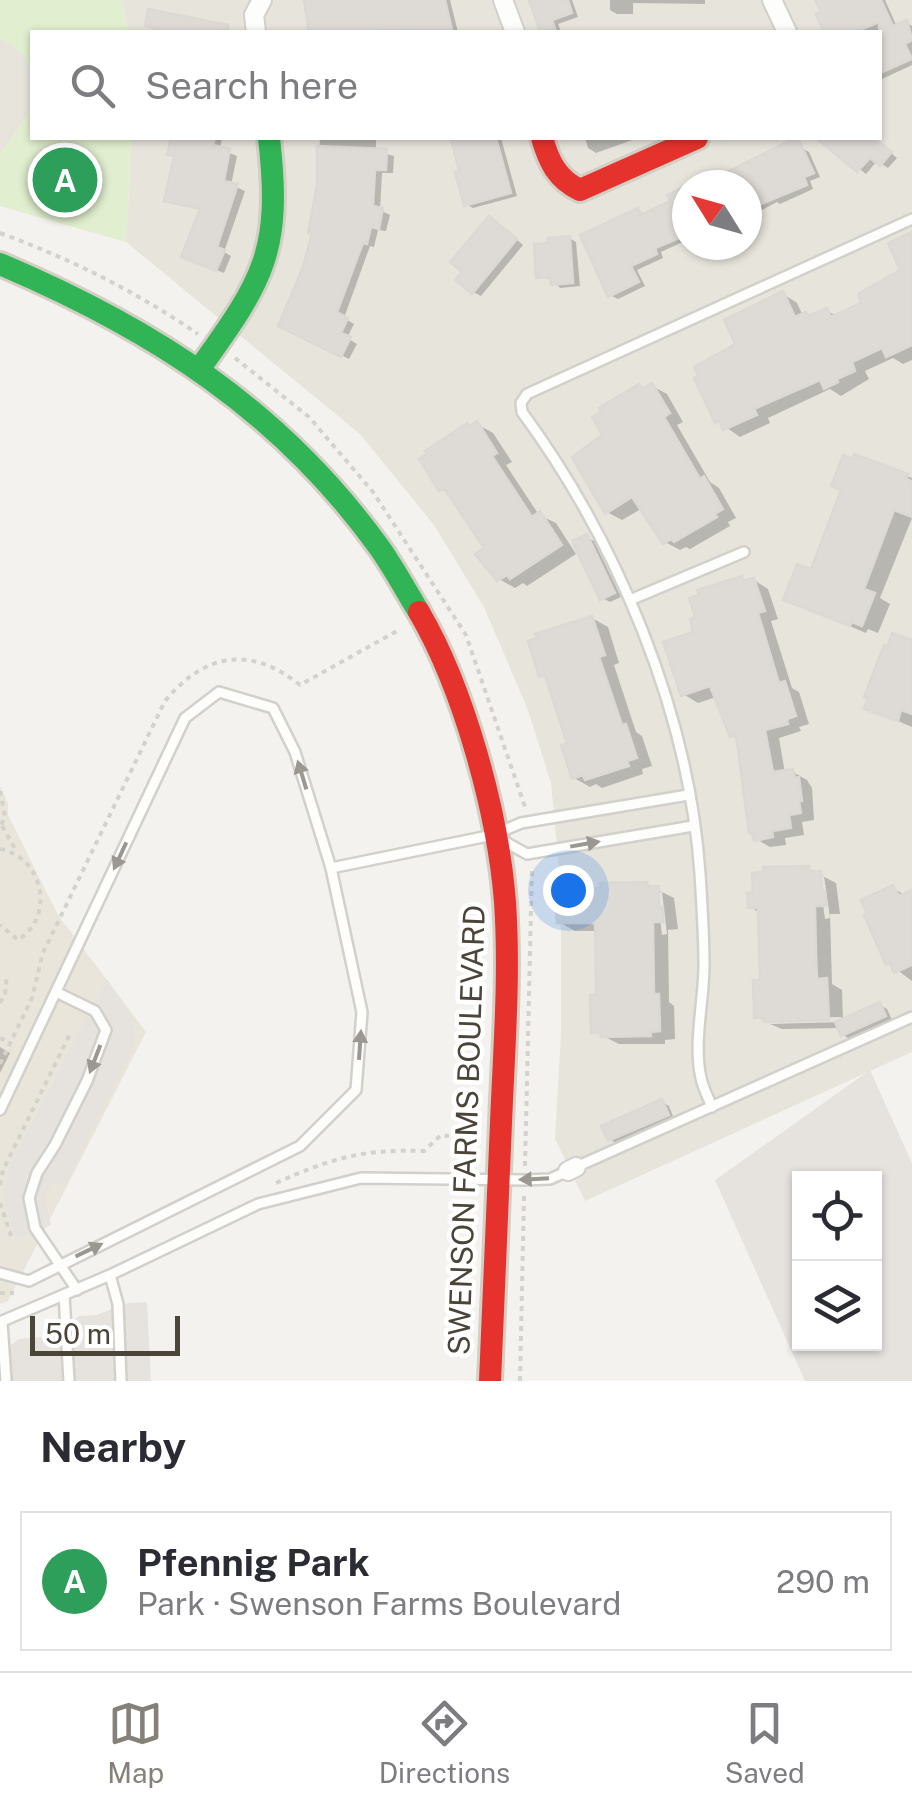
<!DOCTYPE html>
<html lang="en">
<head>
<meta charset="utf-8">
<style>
  body { margin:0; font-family:"Public Sans",sans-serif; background:#f2f2f3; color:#2b2b33 }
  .controls { position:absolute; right:30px; bottom:30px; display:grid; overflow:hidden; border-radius:0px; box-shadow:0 2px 8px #0004 }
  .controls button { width:90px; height:90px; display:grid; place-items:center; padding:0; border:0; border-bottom:2px solid #e1e1e2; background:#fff; color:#2b2b33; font:50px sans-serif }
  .compass { position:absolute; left:672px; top:170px; width:90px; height:90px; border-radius:50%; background:#fff; box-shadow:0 2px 8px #0004; rotate:307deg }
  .scale { position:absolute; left:30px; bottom:25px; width:150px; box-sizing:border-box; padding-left:10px; border:5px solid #4b4439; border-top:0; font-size:28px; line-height:35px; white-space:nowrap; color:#4b4439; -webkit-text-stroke:8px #fff; paint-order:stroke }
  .you { position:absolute; left:568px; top:890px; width:35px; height:35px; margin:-25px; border:8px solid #fff; border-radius:50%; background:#1a73e8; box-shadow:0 0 0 15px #1a73e833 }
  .badge { display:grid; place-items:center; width:65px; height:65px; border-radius:50%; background:#868178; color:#fff; font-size:32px; font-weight:700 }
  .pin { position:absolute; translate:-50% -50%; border:5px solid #fff; box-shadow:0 2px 10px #0006 }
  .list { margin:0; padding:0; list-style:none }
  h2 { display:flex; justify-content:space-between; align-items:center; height:130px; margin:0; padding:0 40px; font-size:42px }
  h2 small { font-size:32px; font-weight:400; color:#7c7c81 }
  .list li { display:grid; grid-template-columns:65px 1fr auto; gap:30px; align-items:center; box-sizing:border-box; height:140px; margin:0 20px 20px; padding:0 20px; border:2px solid #e1e1e2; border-radius:0px }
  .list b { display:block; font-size:38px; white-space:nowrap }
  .list p { margin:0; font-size:32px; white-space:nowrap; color:#7c7c81 }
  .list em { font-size:32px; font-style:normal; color:#7c7c81 }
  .icon { flex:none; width:55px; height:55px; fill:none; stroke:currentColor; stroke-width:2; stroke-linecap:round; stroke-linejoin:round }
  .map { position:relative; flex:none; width:912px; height:1381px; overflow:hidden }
  .search { position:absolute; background:#fff; box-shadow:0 2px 8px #0004; left:30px; right:30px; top:30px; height:110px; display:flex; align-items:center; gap:25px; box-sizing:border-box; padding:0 35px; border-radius:0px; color:#7c7c81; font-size:38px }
  .sheet { height:290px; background:#fff }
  nav { display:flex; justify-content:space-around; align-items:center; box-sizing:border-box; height:140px; border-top:2px solid #e1e1e2; background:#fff; font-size:28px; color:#7c7c81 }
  nav a { display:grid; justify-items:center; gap:5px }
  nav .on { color:#868178 }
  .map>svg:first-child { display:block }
</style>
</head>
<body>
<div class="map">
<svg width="912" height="1381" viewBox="0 0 912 1381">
  <rect width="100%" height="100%" fill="#f4f2ee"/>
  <!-- residential -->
  <g fill="#e7e4dc" fill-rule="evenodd">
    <path d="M 122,0 L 912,0 L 912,1052 L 585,1201 L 555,1139 L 561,1033 L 561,890 L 551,783 L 528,710 L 484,607 L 434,525 L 360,434 L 126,242 L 132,138 L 880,138 L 880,32 L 129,32 ZM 687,185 L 747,185 L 747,245 L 687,245 Z"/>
    <path d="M 0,37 L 23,54 L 32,73 L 32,109 L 0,154 Z"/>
  </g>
  <!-- education -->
  <path fill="#eae5da" d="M 0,786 L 8,803 L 8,815 L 58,915 L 146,1032 L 8,1301 L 0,1304 Z"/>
  <!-- green -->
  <g fill="#e1eecf">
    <path d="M 0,0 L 122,0 L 129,32 L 32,32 L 32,73 L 23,54 L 0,37 Z"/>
    <path d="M 32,109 L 32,138 L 132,138 L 126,242 L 0,206 L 0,154 Z"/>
  </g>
  <!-- parking -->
  <g fill="#e6e3df" fill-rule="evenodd">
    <path d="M 107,979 L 133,1018 L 135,1045 L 65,1185 L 51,1183 L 45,1199 L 51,1225 L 16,1239 L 3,1198 L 10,1165 Z"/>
    <path d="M 870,1070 L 912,1163 L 912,1381 L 805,1381 L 715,1180 ZM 874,1178 L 874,1344 L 800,1344 L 800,1178 Z"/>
    <path d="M 147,1302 L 151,1381 L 0,1381 L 0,1354 L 19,1339 L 53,1336 L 79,1316 L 96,1315 L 128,1303 Z"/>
  </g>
  <!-- shadow -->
  <g fill="#0003" fill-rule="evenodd">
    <path d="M 310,0 L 450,0 L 458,32 L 312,32 L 306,1 Z"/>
    <path d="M 531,0 L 572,0 L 578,17 L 558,24 L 561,32 L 543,32 Z"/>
    <path d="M 610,0 L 705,0 L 705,4 L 633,3 L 633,14 L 617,14 L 610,10 Z"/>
    <path d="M 816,0 L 885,0 L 897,27 L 907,23 L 912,26 L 912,65 L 880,80 L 880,32 L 832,32 L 825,29 Z"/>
    <path d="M 173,138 L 222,138 L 220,149 L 237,156 L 231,185 L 245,191 L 224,252 L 231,256 L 224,273 L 191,260 L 202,210 L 167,200 L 176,157 L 170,153 Z"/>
    <path d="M 320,138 L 376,138 L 376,151 L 394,156 L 393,173 L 382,173 L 380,210 L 390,215 L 386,231 L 378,230 L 374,247 L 370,246 L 344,318 L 354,324 L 347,338 L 357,344 L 349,359 L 289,329 L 315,234 Z"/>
    <path d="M 453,138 L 501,138 L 517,196 L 473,208 L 466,204 Z"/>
    <path d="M 585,138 L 638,138 L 596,153 L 588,148 Z"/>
    <path d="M 820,138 L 873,138 L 897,158 L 888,168 L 877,161 L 866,174 Z"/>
    <path d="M 802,148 L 809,152 L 820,177 L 810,181 L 813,189 L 780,204 L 777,202 L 747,218 L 747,185 L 695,185 L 723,172 L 727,175 Z"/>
    <path d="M 687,189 L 687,240 L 661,252 L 663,258 L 637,270 L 645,286 L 618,299 L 610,295 L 637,210 L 645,215 L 674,203 Z"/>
    <path d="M 497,223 L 523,245 L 481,296 L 473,292 Z"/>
    <path d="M 912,235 L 912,360 L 903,364 L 893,358 L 865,371 L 869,379 L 841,396 L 830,389 L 768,418 L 770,423 L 740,437 L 717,421 L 738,345 L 783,294 L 797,303 L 803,316 L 812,318 L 827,311 L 837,316 L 865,304 L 903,271 Z"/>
    <path d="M 569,238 L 576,242 L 580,286 L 560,288 L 553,280 L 539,276 Z"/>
    <path d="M 652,386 L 667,394 L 683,422 L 677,425 L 710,482 L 719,488 L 736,518 L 728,522 L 730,526 L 690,549 L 686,547 L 680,550 L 665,542 L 641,509 L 622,520 L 607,512 L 606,436 L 644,390 Z"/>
    <path d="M 477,424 L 493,433 L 512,462 L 506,465 L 539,515 L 556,523 L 576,554 L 527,586 L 523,583 L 515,588 L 499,579 L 487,549 L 452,495 L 441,489 L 471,429 Z"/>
    <path d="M 856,457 L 912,478 L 912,518 L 880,598 L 890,604 L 878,633 L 868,629 L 866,633 L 786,599 L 812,572 Z"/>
    <path d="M 586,537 L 594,541 L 621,597 L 610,602 L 602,598 Z"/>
    <path d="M 741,579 L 747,583 L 754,580 L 768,589 L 778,619 L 771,621 L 792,688 L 799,692 L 809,724 L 799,727 L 801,731 L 779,738 L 785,773 L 793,772 L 807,780 L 812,788 L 814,820 L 802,822 L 804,835 L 785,838 L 786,845 L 770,847 L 756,839 L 739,740 L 732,735 L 716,697 L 698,703 L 683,694 L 696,633 Z"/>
    <path d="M 592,618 L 608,627 L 619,663 L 614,665 L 636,732 L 642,736 L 652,766 L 642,769 L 643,774 L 602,788 L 596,784 L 590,787 L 574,778 L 570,745 L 549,679 L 541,675 Z"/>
    <path d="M 912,643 L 912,727 L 867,708 Z"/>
    <path d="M 809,869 L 836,883 L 840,914 L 830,914 L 832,984 L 842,990 L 843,1021 L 880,1005 L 887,1009 L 892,1020 L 850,1039 L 843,1035 L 840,1028 L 782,1029 L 770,1024 L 841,1022 L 841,1017 L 769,1019 L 769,1023 L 757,1016 L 762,983 L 760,913 L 750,907 ZM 819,876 L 824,876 L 830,918 L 825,919 Z"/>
    <path d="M 646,884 L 674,898 L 678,929 L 668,930 L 669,1002 L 674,1006 L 675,1039 L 665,1040 L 665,1044 L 619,1044 L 593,1031 L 599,998 L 598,931 L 575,931 L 559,922 L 593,910 ZM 657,892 L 662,892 L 667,934 L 662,935 Z"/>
    <path d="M 893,888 L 906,896 L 912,893 L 912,981 L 888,963 Z"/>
    <path d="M 0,1047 L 10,1053 L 0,1073 Z"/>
    <path d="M 662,1102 L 669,1106 L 674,1119 L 617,1144 L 610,1139 Z"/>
  </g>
  <!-- building -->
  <g fill="#dedbd6" stroke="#dcd9d4" stroke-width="2.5">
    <path d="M 304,0 L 445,0 L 452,30 L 309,32 Z"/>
    <path d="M 529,0 L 568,0 L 572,13 L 552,20 L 555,29 L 540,32 Z"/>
    <path d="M 815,0 L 881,0 L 893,26 L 907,20 L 912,40 L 905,44 L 912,59 L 880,73 L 879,22 L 855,32 L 824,32 L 816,14 L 821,12 Z"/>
    <path d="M 148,9 L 228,25 L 228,32 L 153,32 L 154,28 L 145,26 Z"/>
    <path d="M 171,138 L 215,138 L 213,145 L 230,149 L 224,181 L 238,184 L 217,247 L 225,250 L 216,271 L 181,257 L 200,209 L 164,201 L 174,156 L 167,155 Z"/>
    <path d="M 451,138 L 496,138 L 511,193 L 464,206 L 455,172 L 459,171 Z"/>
    <path d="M 795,138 L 798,138 L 814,173 L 804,177 L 807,185 L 747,210 L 747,185 L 701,185 Z"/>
    <path d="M 816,138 L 874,138 L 892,152 L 880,166 L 870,158 L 857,172 Z"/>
    <path d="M 317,146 L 387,149 L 386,170 L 375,170 L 373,206 L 383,208 L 379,229 L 371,227 L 367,244 L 363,243 L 337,312 L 348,318 L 341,333 L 351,337 L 341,357 L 278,326 L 303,267 L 312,233 L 308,233 L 317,185 Z"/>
    <path d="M 687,185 L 687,235 L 655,248 L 657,254 L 631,266 L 639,282 L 608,297 L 580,235 L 638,208 L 641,215 L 670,201 L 667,195 Z"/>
    <path d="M 489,216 L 517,239 L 472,294 L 455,280 L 462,272 L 450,262 Z"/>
    <path d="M 912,232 L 912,345 L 886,357 L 882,348 L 852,362 L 855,371 L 837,379 L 838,382 L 824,389 L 820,380 L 754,409 L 757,415 L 723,430 L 719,421 L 715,423 L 694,378 L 698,376 L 694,367 L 735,344 L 724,320 L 783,291 L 795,317 L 806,312 L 808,316 L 827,308 L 831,317 L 861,303 L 858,294 L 900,270 L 888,243 Z"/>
    <path d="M 570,236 L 573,283 L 551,285 L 550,277 L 536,278 L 534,244 L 548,243 L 548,238 Z"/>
    <path d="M 652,383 L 670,413 L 664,417 L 700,479 L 704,476 L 723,509 L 715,514 L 717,517 L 674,542 L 671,539 L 663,544 L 632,497 L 605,514 L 572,457 L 602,435 L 592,417 L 601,412 L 599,408 L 639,384 L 642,389 Z"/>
    <path d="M 477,421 L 497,453 L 492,456 L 532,517 L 540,511 L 562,545 L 510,579 L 507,575 L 497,581 L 475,554 L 484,548 L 444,488 L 439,491 L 419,459 L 427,454 L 425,451 L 467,423 L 469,427 Z"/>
    <path d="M 854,454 L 908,474 L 906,479 L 912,481 L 912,517 L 894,510 L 864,589 L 875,593 L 862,626 L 852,622 L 850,626 L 783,600 L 797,564 L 811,569 L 841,490 L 831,486 L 843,455 L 853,459 Z"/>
    <path d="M 587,534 L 615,593 L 600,600 L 572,541 Z"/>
    <path d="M 742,576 L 743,581 L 754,578 L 765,611 L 758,613 L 779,683 L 785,681 L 796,716 L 787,719 L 788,724 L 765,730 L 773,772 L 793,769 L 795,778 L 799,777 L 802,801 L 799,801 L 801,813 L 789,815 L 791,828 L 772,831 L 773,837 L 754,841 L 752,833 L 749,833 L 736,735 L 730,737 L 710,686 L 681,696 L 663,642 L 693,632 L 690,619 L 695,617 L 689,598 L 699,595 L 697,590 Z"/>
    <path d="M 592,616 L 605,655 L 599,657 L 622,725 L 626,724 L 637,758 L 627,761 L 629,766 L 585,780 L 583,775 L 572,779 L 561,745 L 567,744 L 545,675 L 539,677 L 528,641 L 537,638 L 535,634 Z"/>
    <path d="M 892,633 L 912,640 L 912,714 L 901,710 L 898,721 L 864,709 L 868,698 L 864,697 L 884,645 L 887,647 Z"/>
    <path d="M 809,866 L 809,871 L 821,871 L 822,891 L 825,891 L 826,906 L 815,906 L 816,953 L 817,979 L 827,978 L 829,1020 L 764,1022 L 764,1017 L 754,1018 L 753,980 L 760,980 L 758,908 L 748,908 L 747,893 L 753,893 L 752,873 L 763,872 L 763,867 Z"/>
    <path d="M 647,882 L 647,887 L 659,886 L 659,907 L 663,907 L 663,922 L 653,922 L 654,994 L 659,994 L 660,1031 L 650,1032 L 651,1036 L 601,1037 L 600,1033 L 591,1033 L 590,995 L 596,995 L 595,923 L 557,923 L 556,909 L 590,908 L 590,888 L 601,888 L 600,883 Z"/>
    <path d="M 893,885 L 899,896 L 912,890 L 912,965 L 894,973 L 890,963 L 886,965 L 864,915 L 867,913 L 861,900 Z"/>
    <path d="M 880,1002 L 886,1016 L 841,1036 L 835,1022 Z"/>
    <path d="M 662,1099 L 669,1115 L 608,1141 L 601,1126 Z"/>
  </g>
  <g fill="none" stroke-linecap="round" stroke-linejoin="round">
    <!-- lane casing -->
    <g stroke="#d2d0cb" stroke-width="14">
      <g id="lane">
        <path d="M 630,600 L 744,552"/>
        <path d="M 500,839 L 527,854 L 693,826"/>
        <path d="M 331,868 L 493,835 L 521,823 L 688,795"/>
        <path d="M 56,992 L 95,1011 L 106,1030 L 87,1081 L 55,1145 L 37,1173 L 29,1198 L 35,1228 L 77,1290"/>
        <path d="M 712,1107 C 708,1097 703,1088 701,1078 C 693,1043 704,1001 704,965 C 704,934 702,904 700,874 C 689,712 617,541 522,412 L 521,403 L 527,394 L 912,219"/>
        <path d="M 0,1110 L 185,718 L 219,692 L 273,708 L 295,752 L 331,868 L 362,1012 L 356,1090 L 300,1146 L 29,1281 L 0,1273"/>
        <path d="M 576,1167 L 912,1017"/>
        <path d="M 110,1275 L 118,1304 L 121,1381"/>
        <path d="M 64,1295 L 69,1381"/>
        <path d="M 0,1322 L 110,1275 L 258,1204 L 361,1178 L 525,1180 L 550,1179 L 568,1171"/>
        <path d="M 2,1322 L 6,1381"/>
      </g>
    </g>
    <!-- street casing -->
    <g stroke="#d2d0cb" stroke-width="22">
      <g id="street">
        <path d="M 503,0 L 515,32"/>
        <path d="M 772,0 L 787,32"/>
        <path d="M 256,32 L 254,15 L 262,0"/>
        <path d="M 568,1171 L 576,1167"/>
      </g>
    </g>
    <!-- fast casing -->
    <g stroke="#d3cfc5" stroke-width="28">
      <g id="fast">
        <path d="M 0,264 C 153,329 280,410 379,547 C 394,568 406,591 419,612"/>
        <path d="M 200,368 C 264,279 282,251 269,138"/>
      </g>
    </g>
    <!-- jam casing -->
    <g stroke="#d3cfc5" stroke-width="28">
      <g id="jam">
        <path d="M 542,138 C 549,162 557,179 580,190 L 697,138"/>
        <path d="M 419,612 C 464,689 498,813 505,902 C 510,975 504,1049 501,1123 C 497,1209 494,1295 490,1381"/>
      </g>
    </g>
    <!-- path -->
    <g stroke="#d3d2cc" stroke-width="4" stroke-dasharray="5 5" stroke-linecap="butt">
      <path d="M 0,233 C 71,259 135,291 198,334"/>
      <path d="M 235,358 L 309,417 L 373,492 L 466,635 L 525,807"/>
      <path d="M 0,791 L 5,816 L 0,828"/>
      <path d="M 2,826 L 17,852"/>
      <path d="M 0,849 C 43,857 56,916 18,940 L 0,925"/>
      <path d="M 0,1003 L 5,994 L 7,975"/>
      <path d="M 0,1038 L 10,1043"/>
      <path d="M 0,1064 L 32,998 L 43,953 L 165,701 C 205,653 250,645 300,685 L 397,631"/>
      <path d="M 525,1166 L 532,866"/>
      <path d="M 276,1183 C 332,1158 362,1149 424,1151 L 441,1135 L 449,1136"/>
      <path d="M 0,1185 L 3,1170 L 70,1034"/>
      <path d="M 0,1203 L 12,1239"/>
      <path d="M 0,1293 L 14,1293"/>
      <path d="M 520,1381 L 524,1196"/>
    </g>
    <!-- lane -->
    <use href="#lane" stroke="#fdfdfc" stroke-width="9"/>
    <!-- street -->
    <use href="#street" stroke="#fdfdfc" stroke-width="18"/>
    <!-- fast -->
    <use href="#fast" stroke="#30b455" stroke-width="22"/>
    <!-- jam -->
    <use href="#jam" stroke="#e5322d" stroke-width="22"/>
  </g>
  <!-- one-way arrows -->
  <defs><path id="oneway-solid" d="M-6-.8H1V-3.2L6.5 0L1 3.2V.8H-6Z" transform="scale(2.5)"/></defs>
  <g fill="#9b9791">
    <use href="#oneway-solid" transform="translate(302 775) rotate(-107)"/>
    <use href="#oneway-solid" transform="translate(585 844) rotate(-10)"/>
    <use href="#oneway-solid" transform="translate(120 856) rotate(115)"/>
    <use href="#oneway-solid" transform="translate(360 1045) rotate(-86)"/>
    <use href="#oneway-solid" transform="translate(95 1059) rotate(111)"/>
    <use href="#oneway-solid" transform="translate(534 1179) rotate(177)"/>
    <use href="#oneway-solid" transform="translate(89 1250) rotate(-26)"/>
  </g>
  <g text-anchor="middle" stroke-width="9" stroke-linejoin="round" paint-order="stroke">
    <!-- street labels -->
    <g font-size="30" fill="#4b4439" stroke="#fff">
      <text transform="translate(467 1130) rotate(-88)" y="10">SWENSON FARMS BOULEVARD</text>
    </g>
  </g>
</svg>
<div class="controls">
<button><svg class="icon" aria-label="locate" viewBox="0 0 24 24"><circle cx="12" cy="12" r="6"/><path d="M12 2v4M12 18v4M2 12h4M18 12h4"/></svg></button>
<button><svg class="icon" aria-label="layers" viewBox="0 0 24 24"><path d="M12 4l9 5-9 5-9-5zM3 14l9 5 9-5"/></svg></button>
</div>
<svg class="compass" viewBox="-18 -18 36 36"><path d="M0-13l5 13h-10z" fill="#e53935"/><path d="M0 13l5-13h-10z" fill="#7c7c81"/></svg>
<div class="scale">50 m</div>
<div class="you"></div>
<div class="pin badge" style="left:65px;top:180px;background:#2e9e5b">A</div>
<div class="search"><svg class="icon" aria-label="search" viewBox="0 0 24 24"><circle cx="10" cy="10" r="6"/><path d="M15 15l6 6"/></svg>Search here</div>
</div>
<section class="sheet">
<h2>Nearby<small></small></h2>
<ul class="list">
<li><span class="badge" style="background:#2e9e5b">A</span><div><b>Pfennig Park</b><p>Park · Swenson Farms Boulevard</p></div><em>290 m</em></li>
</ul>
</section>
<nav>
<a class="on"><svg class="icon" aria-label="map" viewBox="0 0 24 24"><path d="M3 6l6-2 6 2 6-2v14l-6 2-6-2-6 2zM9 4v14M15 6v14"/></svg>Map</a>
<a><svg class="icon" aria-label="directions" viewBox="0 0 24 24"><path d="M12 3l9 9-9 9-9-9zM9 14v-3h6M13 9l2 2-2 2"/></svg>Directions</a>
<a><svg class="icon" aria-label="saved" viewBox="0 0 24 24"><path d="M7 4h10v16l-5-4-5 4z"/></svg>Saved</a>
</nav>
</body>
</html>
